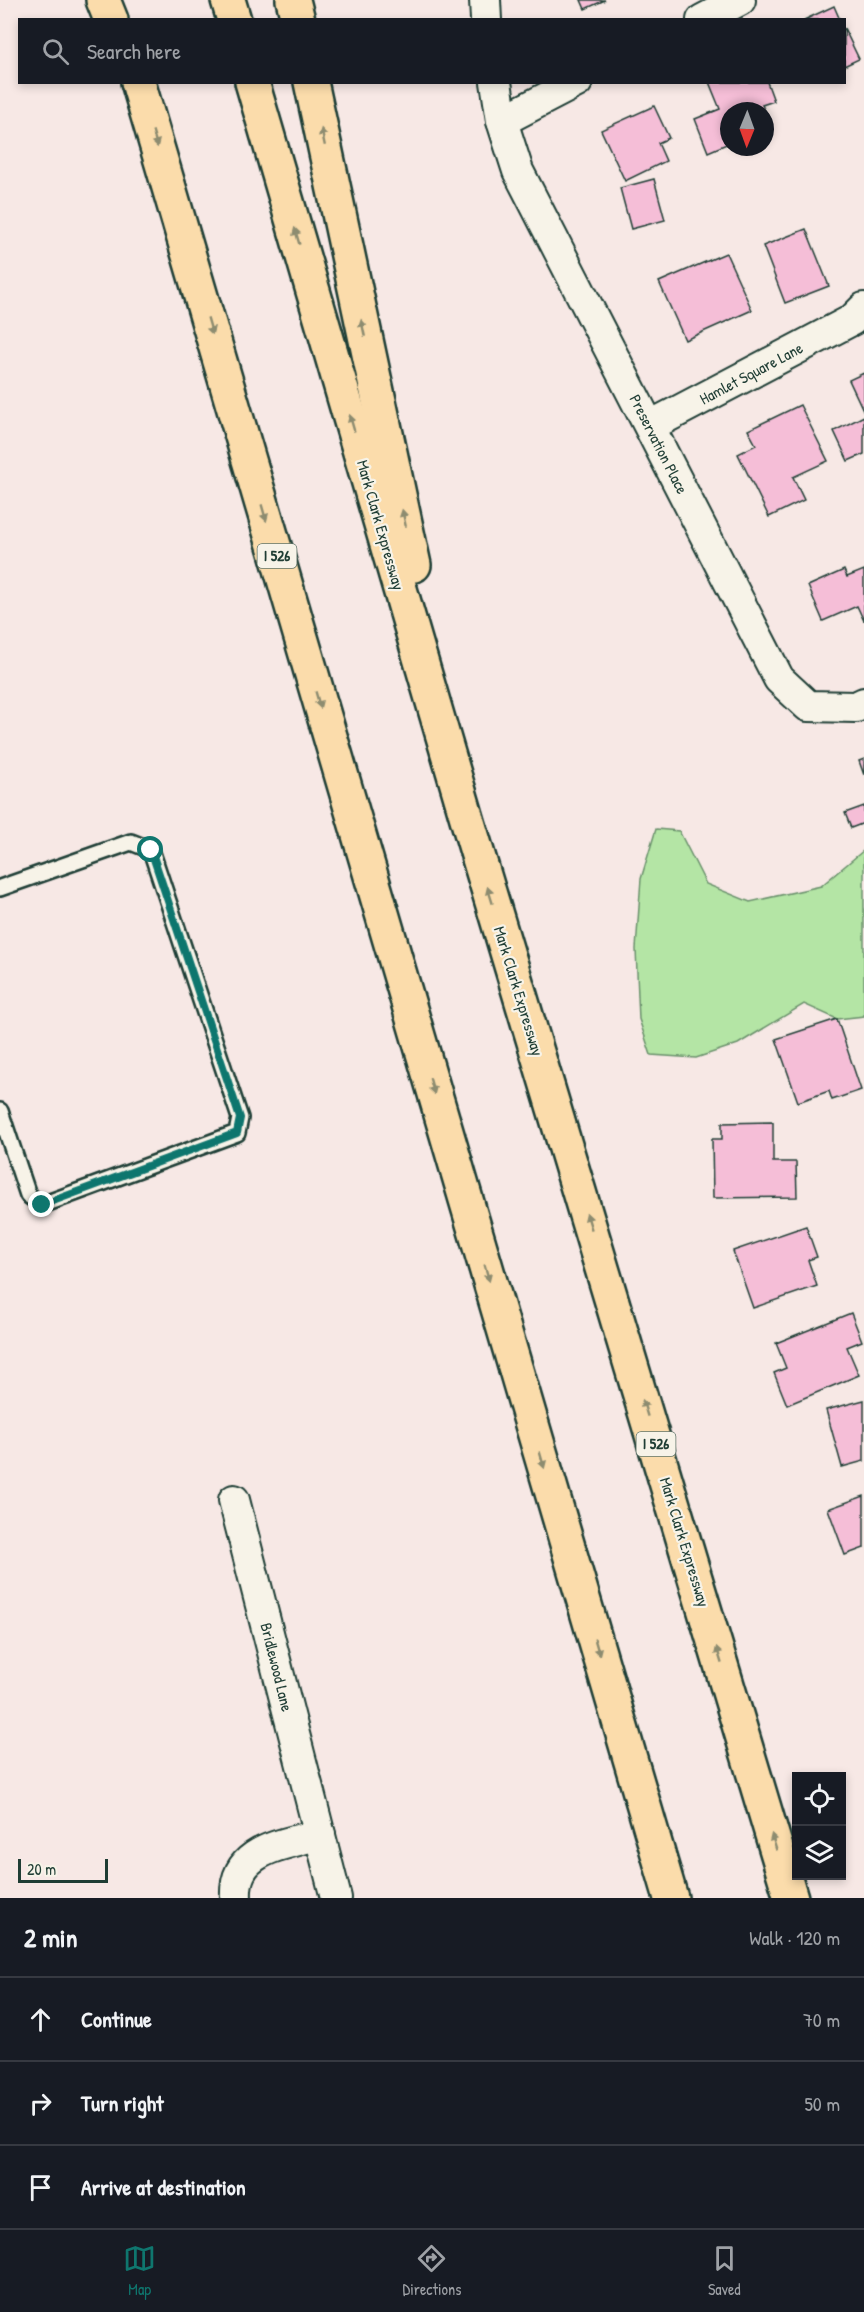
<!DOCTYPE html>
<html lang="en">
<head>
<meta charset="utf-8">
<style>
  body { margin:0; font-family:"Patrick Hand",sans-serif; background:#20242c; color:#f1f3f6 }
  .controls { position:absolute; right:18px; bottom:18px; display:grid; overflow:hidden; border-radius:0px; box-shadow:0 3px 9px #0003 }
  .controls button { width:54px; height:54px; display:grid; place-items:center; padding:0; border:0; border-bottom:2px solid #363941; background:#171b24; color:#f1f3f6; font:30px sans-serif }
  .compass { position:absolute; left:720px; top:102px; width:54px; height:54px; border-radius:50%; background:#171b24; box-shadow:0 3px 9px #0003; rotate:181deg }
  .scale { position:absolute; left:18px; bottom:15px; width:90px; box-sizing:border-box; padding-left:6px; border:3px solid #1f3d34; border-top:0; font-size:16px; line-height:21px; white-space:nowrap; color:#1f3d34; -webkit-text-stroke:4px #f7f3e8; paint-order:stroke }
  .stop { position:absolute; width:18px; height:18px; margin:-14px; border:4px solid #0f766e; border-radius:50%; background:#fff }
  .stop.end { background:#0f766e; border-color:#fff; box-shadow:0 2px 6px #0008 }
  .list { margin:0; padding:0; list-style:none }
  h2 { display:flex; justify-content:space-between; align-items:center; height:78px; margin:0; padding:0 24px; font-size:26px }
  h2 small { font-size:20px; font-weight:400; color:#9ea1a6 }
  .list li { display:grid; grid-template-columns:39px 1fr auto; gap:18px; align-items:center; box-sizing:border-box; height:84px; padding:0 24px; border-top:2px solid #363941 }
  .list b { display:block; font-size:22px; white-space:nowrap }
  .list em { font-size:20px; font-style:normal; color:#9ea1a6 }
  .icon { flex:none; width:33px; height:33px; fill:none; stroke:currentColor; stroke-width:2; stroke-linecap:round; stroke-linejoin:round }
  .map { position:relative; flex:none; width:864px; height:1898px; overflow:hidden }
  .search { position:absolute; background:#171b24; box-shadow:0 3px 9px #0003; left:18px; right:18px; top:18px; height:66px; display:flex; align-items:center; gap:15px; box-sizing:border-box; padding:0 21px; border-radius:0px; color:#9ea1a6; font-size:22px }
  .sheet { height:330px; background:#171b24 }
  nav { display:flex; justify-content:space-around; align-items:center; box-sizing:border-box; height:84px; border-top:2px solid #363941; background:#171b24; font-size:16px; color:#9ea1a6 }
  nav a { display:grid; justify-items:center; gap:3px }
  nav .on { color:#0f766e }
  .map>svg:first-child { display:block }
</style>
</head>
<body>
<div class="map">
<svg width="864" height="1898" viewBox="0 0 864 1898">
  <rect width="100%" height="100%" fill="#f7e8e5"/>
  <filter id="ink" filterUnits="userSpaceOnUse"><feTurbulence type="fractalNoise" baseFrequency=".0167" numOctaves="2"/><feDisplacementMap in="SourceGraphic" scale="12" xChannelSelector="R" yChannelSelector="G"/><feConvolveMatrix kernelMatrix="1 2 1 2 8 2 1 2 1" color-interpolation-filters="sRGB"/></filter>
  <g filter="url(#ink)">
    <!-- green -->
    <path fill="#b4e5a5" stroke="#6a916c" stroke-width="1.5" d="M 656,829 L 679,831 L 706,884 L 750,902 L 821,886 L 864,850 L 864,1016 L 837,1019 L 804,1004 L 738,1044 L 696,1058 L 651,1055 L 639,1019 L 636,949 L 641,879 Z"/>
    <!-- building -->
    <g fill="#f5bed7" stroke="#1f3d34" stroke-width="1.5">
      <path d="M 581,0 L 605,0 L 585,9 Z"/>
      <path d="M 834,6 L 840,20 L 804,20 Z"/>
      <path d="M 844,28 L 859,59 L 844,66 Z"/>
      <path d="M 709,82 L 767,82 L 774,101 L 762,105 L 765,111 L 729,111 L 729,143 L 708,152 L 695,119 L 720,109 Z"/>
      <path d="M 654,106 L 669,138 L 658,143 L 666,161 L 625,181 L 601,130 Z"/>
      <path d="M 765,112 L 771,127 L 765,129 Z"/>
      <path d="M 654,179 L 665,220 L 631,229 L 620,188 Z"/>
      <path d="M 806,229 L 829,286 L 785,303 L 763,246 Z"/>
      <path d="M 726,253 L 752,310 L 685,340 L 659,282 Z"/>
      <path d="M 864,373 L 864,412 L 849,380 Z"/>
      <path d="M 800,405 L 828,461 L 793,477 L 804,500 L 769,517 L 738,454 L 756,445 L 748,430 Z"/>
      <path d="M 864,416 L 864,454 L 848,461 L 834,431 Z"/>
      <path d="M 844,570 L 847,577 L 864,570 L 864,621 L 857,606 L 823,621 L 808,586 Z"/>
      <path d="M 864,759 L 864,775 L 859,761 Z"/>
      <path d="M 864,806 L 864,823 L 851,828 L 845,813 Z"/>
      <path d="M 837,1019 L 861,1090 L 832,1100 L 829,1091 L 798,1102 L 776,1039 Z"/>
      <path d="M 773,1122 L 773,1162 L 796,1162 L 797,1197 L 713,1198 L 712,1139 L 722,1139 L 722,1123 Z"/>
      <path d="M 806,1226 L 817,1257 L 808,1260 L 817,1286 L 753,1308 L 733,1251 Z"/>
      <path d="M 851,1313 L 862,1341 L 847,1347 L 859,1375 L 787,1405 L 774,1373 L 786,1368 L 776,1343 Z"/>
      <path d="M 864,1400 L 864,1461 L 842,1467 L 826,1410 Z"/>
      <path d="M 864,1496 L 864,1548 L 845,1555 L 828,1509 Z"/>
    </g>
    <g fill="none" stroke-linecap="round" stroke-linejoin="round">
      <!-- service casing -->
      <g stroke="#1f3d34" stroke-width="20">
        <path id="service" d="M 0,888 L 131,842 L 151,850 L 240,1118 L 237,1133 L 42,1205 L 28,1195 L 0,1111"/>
      </g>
      <!-- minor casing -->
      <g stroke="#1f3d34" stroke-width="34">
        <g id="minor">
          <path d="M 485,0 L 486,20"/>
          <path d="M 702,20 L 740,0"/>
          <path d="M 496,82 L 502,121 L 518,171 L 779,679 L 808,706 L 856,707 L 864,703"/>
          <path d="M 502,121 L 577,82"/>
          <path d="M 650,426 L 852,320 L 864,308"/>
          <path d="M 234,1500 L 336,1898"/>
          <path d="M 236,1898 C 233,1848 282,1846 320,1834"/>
        </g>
      </g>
      <!-- motorway casing -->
      <g stroke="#1f3d34" stroke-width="38">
        <g id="motorway">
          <path d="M 103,0 L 111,20"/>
          <path d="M 228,0 L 234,20"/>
          <path d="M 293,0 L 298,20"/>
          <path d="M 138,82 L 671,1898"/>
          <path d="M 252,82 L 468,822 L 791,1898"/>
          <path d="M 311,82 L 414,565"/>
        </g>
      </g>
      <!-- service -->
      <use href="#service" stroke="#f7f3e8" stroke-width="15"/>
      <!-- minor -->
      <use href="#minor" stroke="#f7f3e8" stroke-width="30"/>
      <!-- motorway -->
      <use href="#motorway" stroke="#fbdcab" stroke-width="33"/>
    </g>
    <!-- one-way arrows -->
    <defs><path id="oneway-solid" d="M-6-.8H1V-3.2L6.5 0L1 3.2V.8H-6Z" transform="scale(1.5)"/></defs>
    <g fill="#8d8c70">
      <use href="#oneway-solid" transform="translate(323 137) rotate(-102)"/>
      <use href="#oneway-solid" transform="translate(155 139) rotate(74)"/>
      <use href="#oneway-solid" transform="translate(297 236) rotate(-106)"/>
      <use href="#oneway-solid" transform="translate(210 326) rotate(74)"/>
      <use href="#oneway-solid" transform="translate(363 328) rotate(-102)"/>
      <use href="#oneway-solid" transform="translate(352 423) rotate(-106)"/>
      <use href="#oneway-solid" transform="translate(264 513) rotate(74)"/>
      <use href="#oneway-solid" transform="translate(404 518) rotate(-102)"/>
      <use href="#oneway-solid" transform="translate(318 700) rotate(74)"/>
      <use href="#oneway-solid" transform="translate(490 895) rotate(-107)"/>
      <use href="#oneway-solid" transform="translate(432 1086) rotate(74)"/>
      <use href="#oneway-solid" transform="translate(589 1221) rotate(-107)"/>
      <use href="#oneway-solid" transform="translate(487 1273) rotate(74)"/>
      <use href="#oneway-solid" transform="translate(645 1408) rotate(-107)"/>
      <use href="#oneway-solid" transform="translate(542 1460) rotate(74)"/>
      <use href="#oneway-solid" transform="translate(597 1647) rotate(74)"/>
      <use href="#oneway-solid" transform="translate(719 1655) rotate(-107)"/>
      <use href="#oneway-solid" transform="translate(774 1842) rotate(-107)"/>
    </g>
  </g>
  <g fill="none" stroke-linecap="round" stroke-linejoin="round" filter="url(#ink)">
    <!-- route -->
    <path stroke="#0f766e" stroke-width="8" d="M 42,1205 L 237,1133 L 240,1118 L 151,850"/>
  </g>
  <g text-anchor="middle" stroke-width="4.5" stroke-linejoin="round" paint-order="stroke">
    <!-- shield labels -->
    <g fill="#f7f3e8" stroke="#60746a" stroke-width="1.5">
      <rect x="257.5" y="544" width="39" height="24" rx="4.5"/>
      <rect x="636.5" y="1432" width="39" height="24" rx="4.5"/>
    </g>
    <g font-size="15" font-weight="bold" fill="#1f3d34">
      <text x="277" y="561">I 526</text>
      <text x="656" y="1449">I 526</text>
    </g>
    <!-- street labels -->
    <g font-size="16" fill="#1f3d34" stroke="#f7f3e8">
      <text transform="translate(751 373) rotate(-28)" y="6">Hamlet Square Lane</text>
      <text transform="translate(659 444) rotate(63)" y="6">Preservation Place</text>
      <text transform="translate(381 525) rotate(74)" y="6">Mark Clark Expressway</text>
      <text transform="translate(519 991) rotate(73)" y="6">Mark Clark Expressway</text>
      <text transform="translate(685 1542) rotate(73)" y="6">Mark Clark Expressway</text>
      <text transform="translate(277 1667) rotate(76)" y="6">Bridlewood Lane</text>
    </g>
  </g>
</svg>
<div class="controls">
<button><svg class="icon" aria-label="locate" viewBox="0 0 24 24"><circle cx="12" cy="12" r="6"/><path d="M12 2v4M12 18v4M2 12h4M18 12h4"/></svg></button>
<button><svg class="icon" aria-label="layers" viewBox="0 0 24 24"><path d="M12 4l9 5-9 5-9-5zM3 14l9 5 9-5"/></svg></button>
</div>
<svg class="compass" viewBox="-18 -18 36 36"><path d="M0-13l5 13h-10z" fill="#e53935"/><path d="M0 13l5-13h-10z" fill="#9ea1a6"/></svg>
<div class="scale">20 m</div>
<div class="stop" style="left:151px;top:850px"></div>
<div class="stop end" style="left:42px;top:1205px"></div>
<div class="search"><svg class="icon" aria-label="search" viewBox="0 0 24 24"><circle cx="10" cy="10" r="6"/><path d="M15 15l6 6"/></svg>Search here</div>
</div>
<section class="sheet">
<h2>2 min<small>Walk · 120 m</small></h2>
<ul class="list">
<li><svg class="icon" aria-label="ahead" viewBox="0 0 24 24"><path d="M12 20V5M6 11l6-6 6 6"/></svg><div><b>Continue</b></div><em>70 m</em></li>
<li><svg class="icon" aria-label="right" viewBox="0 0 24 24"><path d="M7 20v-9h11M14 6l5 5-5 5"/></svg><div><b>Turn right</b></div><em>50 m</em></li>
<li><svg class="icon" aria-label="arrive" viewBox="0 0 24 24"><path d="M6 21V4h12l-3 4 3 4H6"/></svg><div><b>Arrive at destination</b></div></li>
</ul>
</section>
<nav>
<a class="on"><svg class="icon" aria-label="map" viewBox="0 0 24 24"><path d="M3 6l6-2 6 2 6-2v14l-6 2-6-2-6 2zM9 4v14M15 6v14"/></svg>Map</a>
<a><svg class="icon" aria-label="directions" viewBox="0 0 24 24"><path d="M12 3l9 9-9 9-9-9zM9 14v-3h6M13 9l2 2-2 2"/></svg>Directions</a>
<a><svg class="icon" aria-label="saved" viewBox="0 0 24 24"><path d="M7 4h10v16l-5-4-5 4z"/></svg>Saved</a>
</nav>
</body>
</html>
